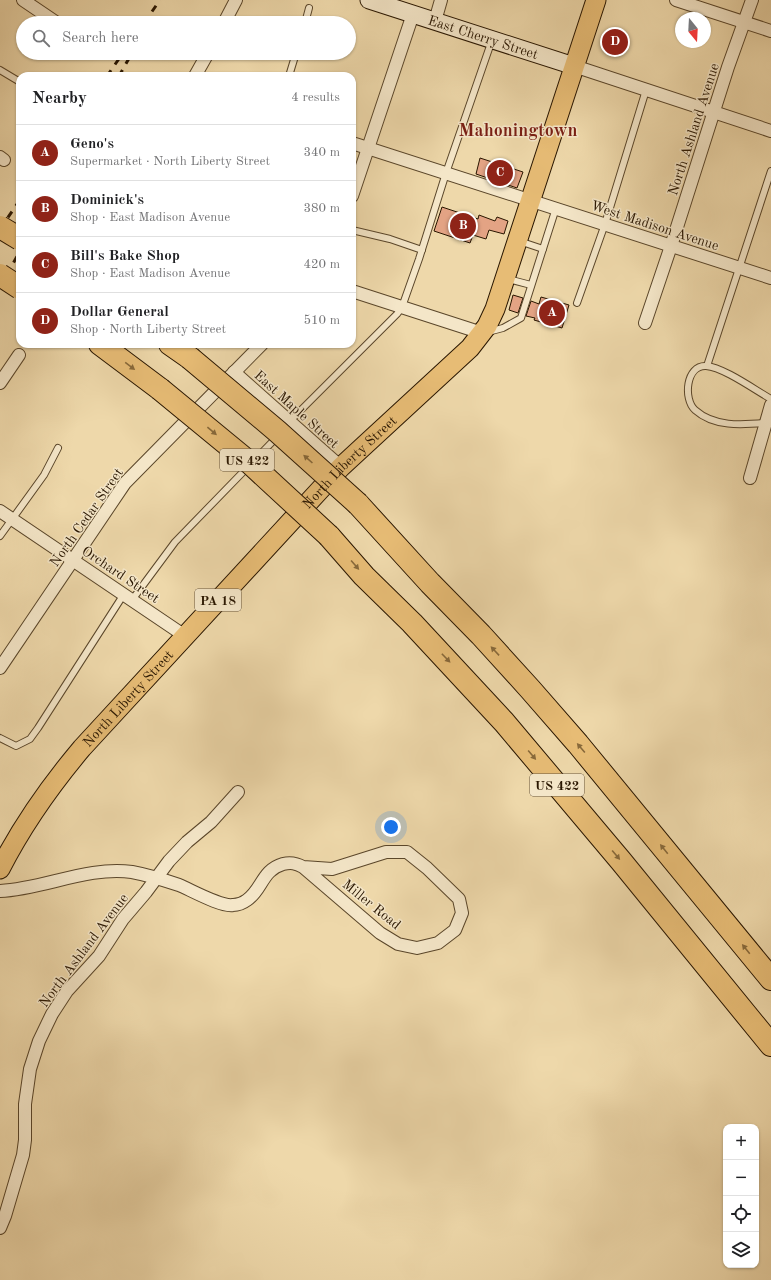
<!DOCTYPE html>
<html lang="en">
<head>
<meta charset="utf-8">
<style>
  body { margin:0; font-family:"Old Standard TT",serif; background:#f2f2f2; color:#202124 }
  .controls { position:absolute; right:12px; bottom:12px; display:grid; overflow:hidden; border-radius:8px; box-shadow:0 1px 3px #0004 }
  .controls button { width:36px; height:36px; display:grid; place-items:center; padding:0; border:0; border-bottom:1px solid #e0e0e0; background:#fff; color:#202124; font:20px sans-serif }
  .compass { position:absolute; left:675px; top:12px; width:36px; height:36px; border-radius:50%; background:#fff; box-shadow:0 1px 3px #0004; rotate:162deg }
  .you { position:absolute; left:391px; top:827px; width:14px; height:14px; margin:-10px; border:3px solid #fff; border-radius:50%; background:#1a73e8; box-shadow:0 0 0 6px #1a73e833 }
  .badge { display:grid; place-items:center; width:26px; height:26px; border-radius:50%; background:#8f2418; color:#fff; font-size:13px; font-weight:700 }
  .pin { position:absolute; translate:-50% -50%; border:2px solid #fff; box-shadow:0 1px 4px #0006 }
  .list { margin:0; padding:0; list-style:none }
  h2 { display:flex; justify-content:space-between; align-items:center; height:52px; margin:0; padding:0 16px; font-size:17px }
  h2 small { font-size:13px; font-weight:400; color:#757577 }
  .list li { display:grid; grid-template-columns:26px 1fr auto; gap:12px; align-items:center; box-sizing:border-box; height:56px; padding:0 16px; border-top:1px solid #e0e0e0 }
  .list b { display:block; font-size:15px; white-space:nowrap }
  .list p { margin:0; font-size:13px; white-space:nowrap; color:#757577 }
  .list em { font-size:13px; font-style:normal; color:#757577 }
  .icon { flex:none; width:22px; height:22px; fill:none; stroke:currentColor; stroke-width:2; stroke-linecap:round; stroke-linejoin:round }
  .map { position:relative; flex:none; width:771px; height:1280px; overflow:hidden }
  .search { position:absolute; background:#fff; box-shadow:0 1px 3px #0004; left:16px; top:16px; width:340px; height:44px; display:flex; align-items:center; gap:10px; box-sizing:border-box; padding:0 14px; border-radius:22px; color:#757577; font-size:15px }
  .panel { position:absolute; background:#fff; box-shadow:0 1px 3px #0004; left:16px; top:72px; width:340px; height:276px; border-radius:12px }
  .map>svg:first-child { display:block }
</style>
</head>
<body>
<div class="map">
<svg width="771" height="1280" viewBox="0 0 771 1280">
  <rect width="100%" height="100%" fill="#eed8aa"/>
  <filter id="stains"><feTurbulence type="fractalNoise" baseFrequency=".005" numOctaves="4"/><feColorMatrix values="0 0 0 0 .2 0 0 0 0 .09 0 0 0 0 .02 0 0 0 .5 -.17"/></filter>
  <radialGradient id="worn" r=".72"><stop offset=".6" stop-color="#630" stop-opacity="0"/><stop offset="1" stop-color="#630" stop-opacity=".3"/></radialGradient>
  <!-- building -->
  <g fill="#e3a384" stroke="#291600">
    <path d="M 480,158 L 523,172 L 517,188 L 476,174 Z"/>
    <path d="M 442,207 L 478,219 L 479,215 L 495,221 L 497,217 L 508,221 L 504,234 L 489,230 L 486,239 L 473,235 L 470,243 L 434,231 Z"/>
    <path d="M 513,295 L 523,298 L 518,313 L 509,310 Z"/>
    <path d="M 541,297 L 569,305 L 562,328 L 534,320 L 535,318 L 526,316 L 531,301 L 539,304 Z"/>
  </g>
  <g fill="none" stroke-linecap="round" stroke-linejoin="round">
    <!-- lane casing -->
    <g stroke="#5a462a" stroke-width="8">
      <g id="lane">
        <path d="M 305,23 L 309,8"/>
        <path d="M 0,70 L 20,82"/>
        <path d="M 289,76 L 296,53"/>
        <path d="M 352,230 L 390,239 L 422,250"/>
        <path d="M 519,241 L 543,249"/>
        <path d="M 508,279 L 531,285"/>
        <path d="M 577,303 L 605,224 L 646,90"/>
        <path d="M 488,332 L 503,328 L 521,318 L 556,208"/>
        <path d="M 707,366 L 771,171"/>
        <path d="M 289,422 L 397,314 L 402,307 L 419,259 L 446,173 L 492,40"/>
        <path d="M 765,423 C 741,425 714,427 695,410 C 683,399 686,365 706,366 C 723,367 755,390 771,399"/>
        <path d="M 0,536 L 44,475 L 58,448"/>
        <path d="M 132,600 L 175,542 L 277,437"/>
        <path d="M 0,738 L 16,746 L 30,739 L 38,728 L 124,594"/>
      </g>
    </g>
    <!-- street casing -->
    <g stroke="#5a462a" stroke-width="14">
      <g id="street">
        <path d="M 23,0 L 57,23"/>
        <path d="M 676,0 L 771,31"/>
        <path d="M 435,21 L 441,0"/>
        <path d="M 224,23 L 236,0"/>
        <path d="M 574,66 L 771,131"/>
        <path d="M 195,76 L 208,53"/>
        <path d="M 352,143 L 771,278"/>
        <path d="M 0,157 L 4,160"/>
        <path d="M 352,196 L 413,14"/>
        <path d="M 352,291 L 482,333"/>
        <path d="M 645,323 L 671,246 L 728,67 L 752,0"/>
        <path d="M 234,372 L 341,467"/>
        <path d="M 0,383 L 19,355"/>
        <path d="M 750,478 L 771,405"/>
        <path d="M 0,511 L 185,636"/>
        <path d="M 0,668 L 125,483 L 262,344"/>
        <path d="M 0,891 C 44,889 87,866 132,872 C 148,875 164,880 179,885 C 191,890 221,907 233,905 C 238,905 243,903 247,900 C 262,890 262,870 283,864 C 291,862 296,863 303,867 L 380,933 L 398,944 L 417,948 L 438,943 L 455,930 L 462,913 L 459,899 L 427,868 L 407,852 L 386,852 L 332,869 L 303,867"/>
        <path d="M 0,1228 L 5,1216 L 23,1155 L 25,1140 L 25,1104 L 30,1069 L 39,1041 L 52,1014 L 67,991 L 99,956 L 123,919 L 146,892 L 169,861 L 187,842 L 211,822 L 238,792"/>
      </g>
    </g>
    <!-- secondary casing -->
    <g stroke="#291600" stroke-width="19">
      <g id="secondary">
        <path id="s1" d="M 369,0 L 574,66"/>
      </g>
    </g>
    <!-- primary casing -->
    <g stroke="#291600" stroke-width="21">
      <g id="primary">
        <path id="s2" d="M 0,869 C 23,824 50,786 82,748 L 341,467 L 470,348 L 487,326 L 495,309 L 596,0"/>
      </g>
    </g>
    <!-- highway casing -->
    <g stroke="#291600" stroke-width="24">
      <g id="highway">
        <path d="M 100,344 L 160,389"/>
        <path d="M 170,344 L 190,358"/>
        <path d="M 358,504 L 430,583 L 481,635 L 530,689 L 578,744 L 771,979"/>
        <path d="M 329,536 L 364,576 L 412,623 L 504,722 L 621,861 L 771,1045"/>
      </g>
    </g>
    <!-- lane -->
    <use href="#lane" stroke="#f4e6c8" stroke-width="6"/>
    <!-- street -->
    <use href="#street" stroke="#f4e6c8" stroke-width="12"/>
    <!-- secondary -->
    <use href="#secondary" stroke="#f4e6c8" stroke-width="17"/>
    <!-- primary -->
    <use href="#primary" stroke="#e7bc75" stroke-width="19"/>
    <!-- highway -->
    <use href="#highway" stroke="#e7bc75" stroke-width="22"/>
    <!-- rail -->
    <g stroke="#291600" stroke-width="3" stroke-dasharray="7 7" stroke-linecap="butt">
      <path d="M 144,23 L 160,0"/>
      <path d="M 107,76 L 123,53"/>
      <path d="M 119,76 L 132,53"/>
      <path d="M 0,229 L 20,200"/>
      <path d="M 0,287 L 20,251"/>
    </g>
    <!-- highway-bridge casing -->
    <g stroke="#291600" stroke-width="24" stroke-linecap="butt">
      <g id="highway-bridge">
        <path d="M 0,227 L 20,239"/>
        <path d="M 0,275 L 20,288"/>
        <path d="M 190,358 L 277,431 L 358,504"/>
        <path d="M 160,389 L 250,463 L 329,536"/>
      </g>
    </g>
    <!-- highway-bridge -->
    <use href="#highway-bridge" stroke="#e7bc75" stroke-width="22"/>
  </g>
  <!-- one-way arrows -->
  <defs><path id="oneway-solid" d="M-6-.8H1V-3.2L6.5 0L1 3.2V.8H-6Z"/></defs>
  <g fill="#88693a">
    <use href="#oneway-solid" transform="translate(130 366) rotate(37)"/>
    <use href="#oneway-solid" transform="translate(212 431) rotate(40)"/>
    <use href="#oneway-solid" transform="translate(308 459) rotate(-138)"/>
    <use href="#oneway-solid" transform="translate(355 565) rotate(49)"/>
    <use href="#oneway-solid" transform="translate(495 651) rotate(-133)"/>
    <use href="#oneway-solid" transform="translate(446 658) rotate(46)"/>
    <use href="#oneway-solid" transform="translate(581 748) rotate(-130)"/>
    <use href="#oneway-solid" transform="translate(532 755) rotate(50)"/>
    <use href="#oneway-solid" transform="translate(664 849) rotate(-129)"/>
    <use href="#oneway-solid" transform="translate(616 855) rotate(50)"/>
    <use href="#oneway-solid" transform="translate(746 949) rotate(-129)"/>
  </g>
  <g text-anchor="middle" stroke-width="3" stroke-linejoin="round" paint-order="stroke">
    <!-- shield labels -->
    <g fill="#f4e6c8" stroke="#66543c" stroke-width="1">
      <rect x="220" y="449" width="54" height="22" rx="3"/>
      <rect x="195" y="589" width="46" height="22" rx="3"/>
      <rect x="530" y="774" width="54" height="22" rx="3"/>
    </g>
    <g font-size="13" font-weight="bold" fill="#291600">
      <text x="247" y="465">US 422</text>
      <text x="218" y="605">PA 18</text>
      <text x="557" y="790">US 422</text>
    </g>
    <!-- street labels -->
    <g font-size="14" fill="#291600" stroke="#f4e6c8">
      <text dy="5" stroke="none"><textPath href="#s1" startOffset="120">East Cherry Street</textPath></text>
      <text transform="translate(693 129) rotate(-72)" y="5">North Ashland Avenue</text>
      <text transform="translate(655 225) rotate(18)" y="5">West Madison Avenue</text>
      <text transform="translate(297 409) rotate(42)" y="5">East Maple Street</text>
      <text dy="5" stroke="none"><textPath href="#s2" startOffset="538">North Liberty Street</textPath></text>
      <text transform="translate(86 517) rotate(-55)" y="5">North Cedar Street</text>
      <text transform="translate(121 574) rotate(34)" y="5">Orchard Street</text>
      <text dy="5" stroke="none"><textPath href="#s2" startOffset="214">North Liberty Street</textPath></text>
      <text transform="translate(372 904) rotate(39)" y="5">Miller Road</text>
      <text transform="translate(83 950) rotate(-53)" y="5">North Ashland Avenue</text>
    </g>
    <!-- district labels -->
    <g font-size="18" font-weight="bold" fill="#7a1f14" stroke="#f4e6c8">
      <text x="518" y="136">Mahoningtown</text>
    </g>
  </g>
  <rect width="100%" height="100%" filter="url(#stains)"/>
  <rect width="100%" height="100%" fill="url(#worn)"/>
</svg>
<div class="controls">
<button>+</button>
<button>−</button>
<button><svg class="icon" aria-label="locate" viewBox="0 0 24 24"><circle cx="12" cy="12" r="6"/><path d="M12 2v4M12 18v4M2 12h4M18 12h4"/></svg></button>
<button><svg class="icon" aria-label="layers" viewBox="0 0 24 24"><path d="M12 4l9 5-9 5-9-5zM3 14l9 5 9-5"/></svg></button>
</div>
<svg class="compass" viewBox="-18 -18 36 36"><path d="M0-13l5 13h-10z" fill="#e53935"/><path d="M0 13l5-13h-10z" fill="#757577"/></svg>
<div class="you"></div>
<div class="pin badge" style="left:552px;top:313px">A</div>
<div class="pin badge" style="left:463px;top:226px">B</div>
<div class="pin badge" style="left:500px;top:173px">C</div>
<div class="pin badge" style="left:615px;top:42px">D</div>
<div class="search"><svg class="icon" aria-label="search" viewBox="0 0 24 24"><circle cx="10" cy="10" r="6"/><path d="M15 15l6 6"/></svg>Search here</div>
<section class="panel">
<h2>Nearby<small>4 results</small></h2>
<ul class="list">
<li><span class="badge">A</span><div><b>Geno's</b><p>Supermarket · North Liberty Street</p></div><em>340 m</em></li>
<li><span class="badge">B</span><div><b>Dominick's</b><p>Shop · East Madison Avenue</p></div><em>380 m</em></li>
<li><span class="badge">C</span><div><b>Bill's Bake Shop</b><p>Shop · East Madison Avenue</p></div><em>420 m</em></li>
<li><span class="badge">D</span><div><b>Dollar General</b><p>Shop · North Liberty Street</p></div><em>510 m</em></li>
</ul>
</section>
</div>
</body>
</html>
